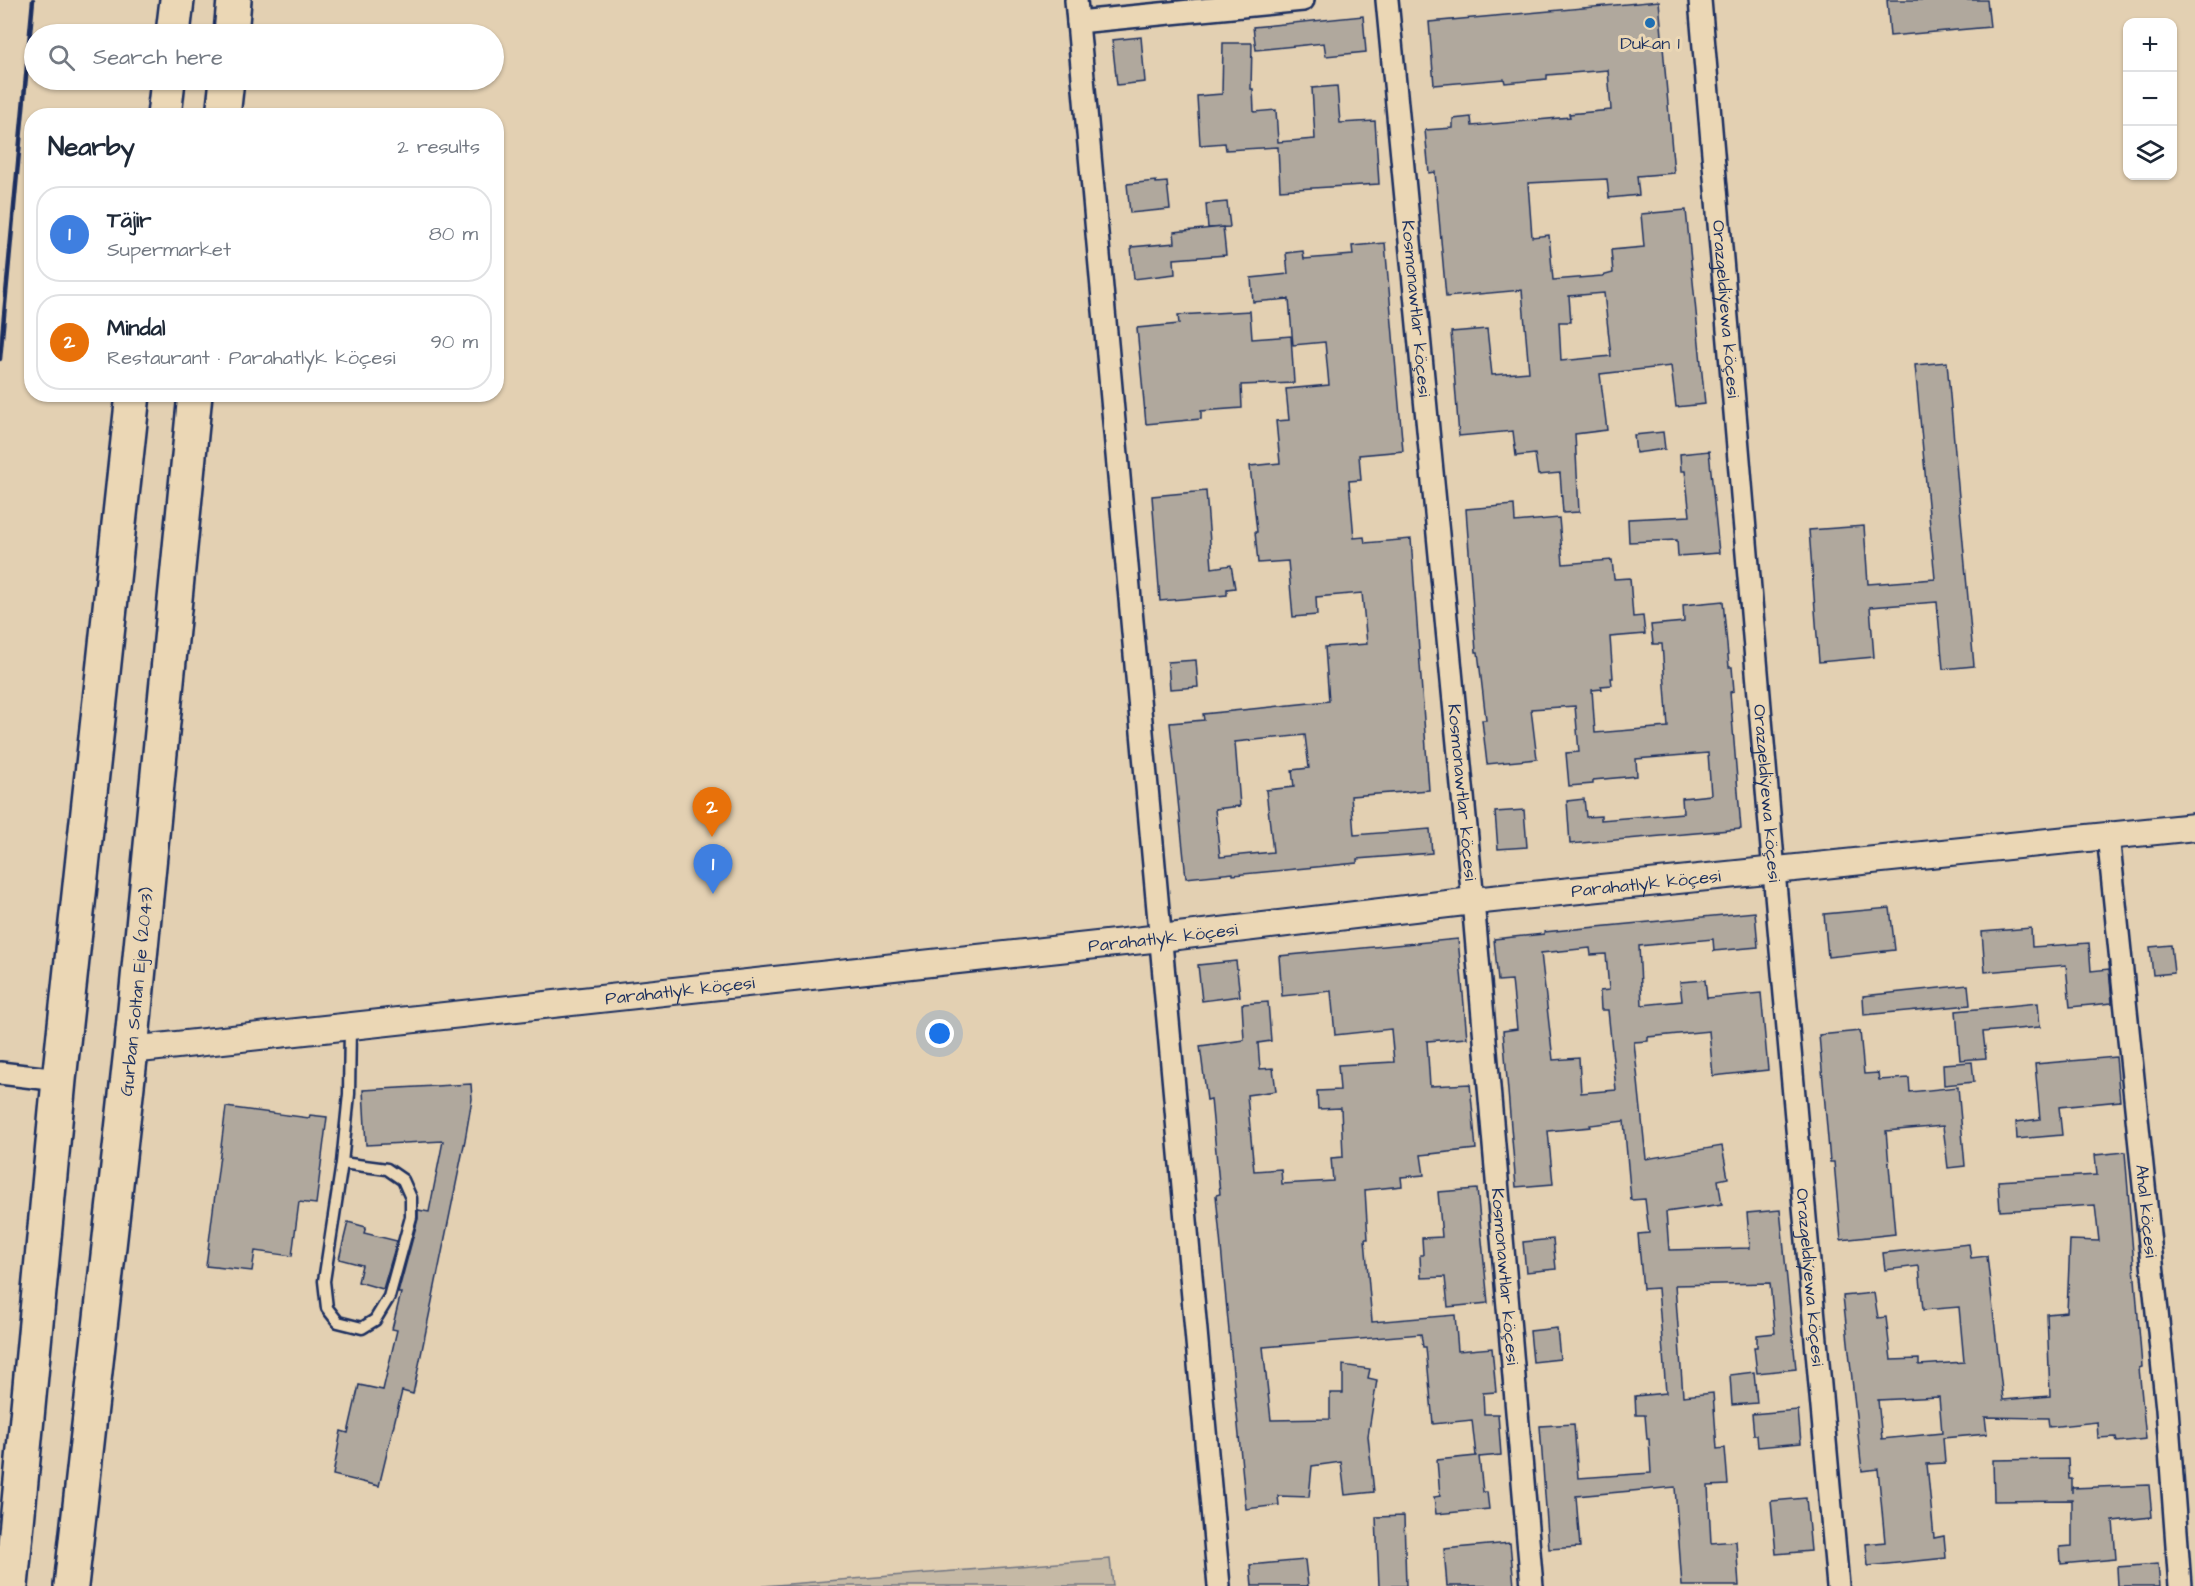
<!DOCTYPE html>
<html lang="en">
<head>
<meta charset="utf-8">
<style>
  body { margin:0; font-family:"Architects Daughter",sans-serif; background:#f6f6f7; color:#1f2937 }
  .controls { position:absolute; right:18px; top:18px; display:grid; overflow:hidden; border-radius:12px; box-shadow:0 2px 4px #0004 }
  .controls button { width:54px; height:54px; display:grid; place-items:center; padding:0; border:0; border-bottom:2px solid #e0e1e3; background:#fff; color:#1f2937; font:30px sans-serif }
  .you { position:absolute; left:940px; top:1034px; width:21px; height:21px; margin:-15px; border:4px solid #fff; border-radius:50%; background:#1a73e8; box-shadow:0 0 0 9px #1a73e833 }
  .badge { display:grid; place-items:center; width:39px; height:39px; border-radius:50%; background:#2563eb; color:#fff; font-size:20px; font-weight:700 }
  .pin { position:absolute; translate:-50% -50px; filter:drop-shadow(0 2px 3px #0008) }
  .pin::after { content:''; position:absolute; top:32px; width:21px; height:18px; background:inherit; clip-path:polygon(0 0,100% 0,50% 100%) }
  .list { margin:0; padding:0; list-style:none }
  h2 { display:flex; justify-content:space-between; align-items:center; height:78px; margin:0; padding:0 24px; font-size:26px }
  h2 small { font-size:20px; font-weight:400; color:#747a83 }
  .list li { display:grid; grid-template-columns:39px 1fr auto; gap:18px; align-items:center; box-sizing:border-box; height:96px; margin:0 12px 12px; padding:0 12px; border:2px solid #e0e1e3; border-radius:24px }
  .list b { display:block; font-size:22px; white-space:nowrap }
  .list p { margin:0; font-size:20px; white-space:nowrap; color:#747a83 }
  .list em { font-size:20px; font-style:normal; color:#747a83 }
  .icon { flex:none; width:33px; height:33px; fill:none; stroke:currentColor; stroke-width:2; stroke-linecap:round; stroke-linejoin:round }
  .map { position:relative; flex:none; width:2195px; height:1586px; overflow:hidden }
  .search { position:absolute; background:#fff; box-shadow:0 2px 4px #0004; left:24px; top:24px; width:480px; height:66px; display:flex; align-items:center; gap:15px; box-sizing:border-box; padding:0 21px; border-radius:33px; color:#747a83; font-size:22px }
  .panel { position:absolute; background:#fff; box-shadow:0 2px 4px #0004; left:24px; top:108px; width:480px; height:294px; border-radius:24px }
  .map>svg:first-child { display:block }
</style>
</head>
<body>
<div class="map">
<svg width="2195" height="1586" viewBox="0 0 2195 1586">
  <rect width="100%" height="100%" fill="#e3d0b2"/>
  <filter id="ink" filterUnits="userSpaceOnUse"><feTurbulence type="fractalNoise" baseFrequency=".0167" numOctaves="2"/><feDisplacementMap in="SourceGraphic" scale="12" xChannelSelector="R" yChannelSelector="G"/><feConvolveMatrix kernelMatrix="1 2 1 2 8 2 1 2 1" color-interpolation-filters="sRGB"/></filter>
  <g filter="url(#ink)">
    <!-- green -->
    <path fill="#c5b9a5" stroke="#707482" stroke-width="1.5" d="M 1110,1559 L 1113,1586 L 763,1586 Z"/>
    <!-- building -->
    <g fill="#b0a89d" stroke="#1b2f5e" stroke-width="1.5" fill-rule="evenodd">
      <path d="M 1887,0 L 1987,0 L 1990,27 L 1890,36 Z"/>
      <path d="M 1659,1 L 1674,173 L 1637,176 L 1639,195 L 1609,198 L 1607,179 L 1528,183 L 1532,237 L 1549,235 L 1553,280 L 1602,276 L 1613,273 L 1611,250 L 1644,247 L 1641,214 L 1686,210 L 1705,404 L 1676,407 L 1671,366 L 1600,374 L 1607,430 L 1575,434 L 1579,512 L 1563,513 L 1560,473 L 1538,475 L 1535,454 L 1516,456 L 1513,431 L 1459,436 L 1451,332 L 1487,329 L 1492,375 L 1529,372 L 1522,290 L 1446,297 L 1435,172 L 1429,173 L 1425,130 L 1453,128 L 1453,119 L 1471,117 L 1472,126 L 1570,117 L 1569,114 L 1611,110 L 1608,70 L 1547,75 L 1547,79 L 1505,83 L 1504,79 L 1434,85 L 1429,22 ZM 1604,293 L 1611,356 L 1561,361 L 1559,322 L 1571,322 L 1569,296 Z"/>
      <path d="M 1363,16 L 1366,52 L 1326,56 L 1324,43 L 1256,50 L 1253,27 Z"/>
      <path d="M 1141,37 L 1145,82 L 1117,85 L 1112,40 Z"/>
      <path d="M 1223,43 L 1252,43 L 1251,89 L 1253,89 L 1254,112 L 1276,110 L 1278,142 L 1315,139 L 1312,88 L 1337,86 L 1340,123 L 1375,121 L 1379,184 L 1280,190 L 1278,147 L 1226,150 L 1225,143 L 1200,145 L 1197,96 L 1222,94 Z"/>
      <path d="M 1156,181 L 1156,183 L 1167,182 L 1170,209 L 1130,213 L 1127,184 Z"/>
      <path d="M 1227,202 L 1230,227 L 1208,228 L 1206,204 Z"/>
      <path d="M 1223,227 L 1226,255 L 1174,259 L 1175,274 L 1134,279 L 1131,247 L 1175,243 L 1174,232 Z"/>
      <path d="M 1385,243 L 1403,451 L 1359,455 L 1361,480 L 1349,481 L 1354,538 L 1364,537 L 1365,543 L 1411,539 L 1429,790 L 1351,796 L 1354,835 L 1430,829 L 1432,853 L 1357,859 L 1357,863 L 1275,871 L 1233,875 L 1233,873 L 1186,878 L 1170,723 L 1204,720 L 1203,714 L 1329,701 L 1325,647 L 1367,644 L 1362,593 L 1316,597 L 1317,615 L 1293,617 L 1288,561 L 1258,563 L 1255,532 L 1257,532 L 1250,466 L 1280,463 L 1276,421 L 1289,420 L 1286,389 L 1329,385 L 1325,342 L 1293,345 L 1289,299 L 1253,302 L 1251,278 L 1288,274 L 1286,253 L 1303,251 L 1304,259 L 1353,255 L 1352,246 ZM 1305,735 L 1309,768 L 1292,770 L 1294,787 L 1266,790 L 1273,852 L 1220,857 L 1215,809 L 1240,806 L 1235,742 Z"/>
      <path d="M 1250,311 L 1252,339 L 1291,336 L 1294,383 L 1241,385 L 1242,408 L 1201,411 L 1201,419 L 1146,424 L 1137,328 L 1179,324 L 1178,315 Z"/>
      <path d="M 1947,362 L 1974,666 L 1943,669 L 1937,602 L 1870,607 L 1874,657 L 1819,662 L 1809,530 L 1864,526 L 1868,584 L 1935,579 L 1915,365 Z"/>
      <path d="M 1663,432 L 1665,449 L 1636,453 L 1634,435 Z"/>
      <path d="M 1709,451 L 1719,553 L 1678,556 L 1677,540 L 1629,542 L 1628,519 L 1690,516 L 1685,471 L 1681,471 L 1680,454 Z"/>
      <path d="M 1206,491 L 1212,568 L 1231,565 L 1235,588 L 1227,589 L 1227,595 L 1160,601 L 1152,496 Z"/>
      <path d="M 1514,505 L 1515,522 L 1559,518 L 1563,564 L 1612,560 L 1614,579 L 1630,578 L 1633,617 L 1643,616 L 1645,634 L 1610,637 L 1613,678 L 1611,678 L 1612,685 L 1601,686 L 1602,689 L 1592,690 L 1595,733 L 1668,727 L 1662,644 L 1653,644 L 1651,625 L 1684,622 L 1683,605 L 1723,601 L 1729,667 L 1732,667 L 1734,691 L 1730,692 L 1741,829 L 1570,844 L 1567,801 L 1584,799 L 1586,817 L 1601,816 L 1601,820 L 1683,813 L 1682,798 L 1711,795 L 1708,753 L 1636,759 L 1637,776 L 1593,780 L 1593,784 L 1569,786 L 1566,753 L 1579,752 L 1575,706 L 1531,709 L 1537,759 L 1487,764 L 1482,720 L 1486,720 L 1478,652 L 1476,652 L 1466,509 Z"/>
      <path d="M 1196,660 L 1198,687 L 1170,689 L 1168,662 Z"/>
      <path d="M 1524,810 L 1527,847 L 1498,849 L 1495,812 Z"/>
      <path d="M 1890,908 L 1895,950 L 1828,957 L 1824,914 Z"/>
      <path d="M 1755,912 L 1758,947 L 1714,951 L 1713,939 L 1639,946 L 1642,1005 L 1682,1001 L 1680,982 L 1705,980 L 1707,998 L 1761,993 L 1768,1070 L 1713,1076 L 1709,1031 L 1648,1037 L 1648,1041 L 1634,1042 L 1646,1159 L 1722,1146 L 1728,1178 L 1718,1180 L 1722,1204 L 1666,1212 L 1669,1250 L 1750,1248 L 1747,1213 L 1780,1210 L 1796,1369 L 1757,1373 L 1754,1347 L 1757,1347 L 1757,1335 L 1775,1333 L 1770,1283 L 1675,1285 L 1683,1396 L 1713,1393 L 1717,1449 L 1725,1448 L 1728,1485 L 1708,1486 L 1711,1543 L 1736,1541 L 1739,1586 L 1682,1586 L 1675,1487 L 1576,1496 L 1580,1547 L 1549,1549 L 1540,1426 L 1574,1424 L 1578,1478 L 1651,1473 L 1649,1439 L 1647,1439 L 1645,1415 L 1636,1415 L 1635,1396 L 1666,1393 L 1658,1288 L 1643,1289 L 1638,1234 L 1649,1233 L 1645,1199 L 1631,1200 L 1624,1121 L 1590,1125 L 1591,1127 L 1548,1131 L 1553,1184 L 1516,1187 L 1503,1031 L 1517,1029 L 1512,980 L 1498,981 L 1494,939 L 1544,934 L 1544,932 ZM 1590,948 L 1591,955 L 1606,954 L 1609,990 L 1600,991 L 1601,1010 L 1608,1010 L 1616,1090 L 1581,1093 L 1579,1058 L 1553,1060 L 1541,953 Z"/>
      <path d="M 2031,928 L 2032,947 L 2089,943 L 2091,971 L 2109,969 L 2112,1003 L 2070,1007 L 2066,965 L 1985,972 L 1982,932 Z"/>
      <path d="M 1458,939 L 1467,1038 L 1427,1041 L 1430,1086 L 1470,1084 L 1476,1149 L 1421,1155 L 1424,1175 L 1401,1177 L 1402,1186 L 1365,1190 L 1368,1239 L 1365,1239 L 1372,1322 L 1455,1315 L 1458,1351 L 1492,1348 L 1496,1392 L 1483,1393 L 1484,1414 L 1498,1414 L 1501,1455 L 1479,1457 L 1483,1492 L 1487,1492 L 1489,1509 L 1436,1514 L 1434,1497 L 1440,1496 L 1437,1460 L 1476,1456 L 1472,1420 L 1433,1424 L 1426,1347 L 1423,1347 L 1421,1334 L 1263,1347 L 1271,1420 L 1330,1419 L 1330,1393 L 1343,1393 L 1343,1365 L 1370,1369 L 1368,1378 L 1377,1380 L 1368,1436 L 1374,1492 L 1345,1495 L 1341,1462 L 1312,1466 L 1309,1497 L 1278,1496 L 1279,1505 L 1246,1509 L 1216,1195 L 1220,1194 L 1211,1099 L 1207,1100 L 1200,1046 L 1244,1040 L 1242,1004 L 1268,1002 L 1271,1041 L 1258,1043 L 1260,1069 L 1273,1068 L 1276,1091 L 1247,1095 L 1254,1171 L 1281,1169 L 1282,1184 L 1333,1181 L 1331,1158 L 1343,1157 L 1341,1108 L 1318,1109 L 1317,1091 L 1340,1090 L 1338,1065 L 1394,1062 L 1391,1029 L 1335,1035 L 1331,991 L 1282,996 L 1279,956 Z"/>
      <path d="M 2171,945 L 2174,973 L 2153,975 L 2150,947 Z"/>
      <path d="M 1236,961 L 1240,996 L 1202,1001 L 1198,965 Z"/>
      <path d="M 1968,985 L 1970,1005 L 1864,1015 L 1863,996 Z"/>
      <path d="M 2038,1003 L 2040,1027 L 1983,1032 L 1986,1058 L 1960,1060 L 1956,1011 Z"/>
      <path d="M 1860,1031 L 1864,1074 L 1878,1073 L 1879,1080 L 1909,1078 L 1910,1092 L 1958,1087 L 1965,1166 L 1948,1168 L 1943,1126 L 1886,1131 L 1895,1234 L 1841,1240 L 1834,1162 L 1830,1162 L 1819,1035 Z"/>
      <path d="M 2116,1057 L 2120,1101 L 2059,1107 L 2062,1135 L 2017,1139 L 2016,1122 L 2040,1119 L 2035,1064 Z"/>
      <path d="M 1972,1062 L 1974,1082 L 1944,1085 L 1943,1064 Z"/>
      <path d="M 471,1084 L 472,1099 L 465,1140 L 413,1394 L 402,1391 L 379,1486 L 333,1475 L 341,1431 L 348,1433 L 359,1385 L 383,1390 L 397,1330 L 392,1329 L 401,1293 L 398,1293 L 418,1219 L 418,1210 L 429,1212 L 443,1141 L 366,1145 L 363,1090 Z"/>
      <path d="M 226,1107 L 309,1118 L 310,1115 L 327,1117 L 316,1204 L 299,1202 L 292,1256 L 255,1251 L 252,1271 L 206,1266 Z"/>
      <path d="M 2125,1152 L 2142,1367 L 2139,1368 L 2146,1439 L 2117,1442 L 2116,1437 L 2098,1438 L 2097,1422 L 2049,1427 L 2048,1418 L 1985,1417 L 1987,1434 L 1943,1438 L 1945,1463 L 1927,1464 L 1934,1538 L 1944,1536 L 1946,1558 L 1868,1566 L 1866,1544 L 1885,1542 L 1878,1469 L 1862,1471 L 1843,1296 L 1874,1293 L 1878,1318 L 1886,1317 L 1891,1360 L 1919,1359 L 1919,1365 L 1964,1362 L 1959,1307 L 1923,1310 L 1919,1266 L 1885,1270 L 1883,1253 L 1969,1244 L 1971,1258 L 1987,1256 L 2003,1400 L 2050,1396 L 2047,1314 L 2067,1312 L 2070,1240 L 2099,1241 L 2095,1205 L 2000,1211 L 1998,1181 L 2097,1175 L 2095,1155 ZM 1939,1397 L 1942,1433 L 1882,1439 L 1878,1400 Z"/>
      <path d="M 1477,1189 L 1488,1303 L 1448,1307 L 1445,1277 L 1421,1278 L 1420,1255 L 1423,1255 L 1422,1238 L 1442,1237 L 1438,1192 Z"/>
      <path d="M 348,1222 L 366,1227 L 364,1233 L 397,1241 L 383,1289 L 358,1282 L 362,1265 L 339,1259 Z"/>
      <path d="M 1553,1239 L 1556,1269 L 1526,1272 L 1523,1242 Z"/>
      <path d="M 1557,1328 L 1560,1359 L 1533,1362 L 1530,1331 Z"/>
      <path d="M 1754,1372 L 1757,1403 L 1732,1405 L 1730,1375 Z"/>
      <path d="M 1798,1410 L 1801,1443 L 1758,1447 L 1757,1435 L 1754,1435 L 1752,1414 Z"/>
      <path d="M 2068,1459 L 2069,1479 L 2072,1479 L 2072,1493 L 2072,1488 L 2149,1485 L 2152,1517 L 2113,1521 L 2116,1559 L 2061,1564 L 2060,1547 L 2072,1546 L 2072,1500 L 1994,1501 L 1993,1460 Z"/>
      <path d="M 1806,1498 L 1811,1551 L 1776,1554 L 1771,1501 Z"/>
      <path d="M 1404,1516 L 1406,1586 L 1379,1586 L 1376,1517 Z"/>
      <path d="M 1510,1543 L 1514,1586 L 1447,1586 L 1444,1549 Z"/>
      <path d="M 1305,1560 L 1308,1586 L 1252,1586 L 1250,1565 Z"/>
      <path d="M 2158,1564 L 2160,1586 L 2118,1586 L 2117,1567 Z"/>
    </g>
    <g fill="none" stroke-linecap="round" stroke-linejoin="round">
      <!-- service casing -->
      <g stroke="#1b2f5e" stroke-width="15">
        <path id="service" d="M 342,1163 L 387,1169 L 403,1180 L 411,1198 L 411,1217 L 389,1297 L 375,1320 L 362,1328 L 338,1322 L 327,1308 L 324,1281 L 342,1163 L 349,1094 L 350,1027"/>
      </g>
      <!-- minor casing -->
      <g stroke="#1b2f5e" stroke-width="26">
        <g id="minor">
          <path d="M 1076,0 L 1219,1586"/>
          <path id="s1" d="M 1387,0 L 1473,901 L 1532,1586"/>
          <path id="s2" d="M 1700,0 L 1774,872 L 1838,1586"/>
          <path d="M 1078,22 L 1303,0"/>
          <path id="s3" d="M 2108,835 L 2167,1409 L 2180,1586"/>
          <path d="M 0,1073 L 59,1080"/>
        </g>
      </g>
      <!-- tertiary casing -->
      <g stroke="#1b2f5e" stroke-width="30">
        <g id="tertiary">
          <path id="s4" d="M 131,1050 L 1161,938 L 1473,901 L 2195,827"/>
        </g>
      </g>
      <!-- trunk casing -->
      <g stroke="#1b2f5e" stroke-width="38">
        <g id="trunk">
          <path d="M 173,34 L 177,0"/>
          <path d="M 231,34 L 234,0"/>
          <path d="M 164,116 L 168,80"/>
          <path d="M 223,116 L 227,80"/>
          <path d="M 11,1586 L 59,1080 L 133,394"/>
          <path id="s5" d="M 71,1586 L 131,1050 L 195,394"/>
        </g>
      </g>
      <!-- service -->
      <use href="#service" stroke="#ebd7b5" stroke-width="10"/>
      <!-- minor -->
      <use href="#minor" stroke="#ebd7b5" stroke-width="21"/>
      <!-- tertiary -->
      <use href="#tertiary" stroke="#ebd7b5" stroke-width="26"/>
      <!-- trunk -->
      <use href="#trunk" stroke="#ebd7b5" stroke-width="33"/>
      <!-- rail -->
      <path stroke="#1b2f5e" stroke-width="4.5" d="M 0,359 L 33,0"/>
    </g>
  </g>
  <!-- markers -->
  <circle fill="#1f6fb2" stroke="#ebd7b5" stroke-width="2" cx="1650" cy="23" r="6"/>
  <g text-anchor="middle" stroke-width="6" stroke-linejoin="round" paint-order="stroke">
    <!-- poi labels -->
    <g font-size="18" fill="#1b2f5e" stroke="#ebd7b5">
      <text x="1650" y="49">Dukan 1</text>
    </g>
    <!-- street labels -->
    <g font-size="18" fill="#1b2f5e" stroke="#ebd7b5">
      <text dy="6" stroke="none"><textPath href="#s1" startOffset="310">Kosmonawtlar köçesi</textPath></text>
      <text dy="6" stroke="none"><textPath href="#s2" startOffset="310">Orazgeldiýewa köçesi</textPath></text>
      <text dy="6" stroke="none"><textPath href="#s1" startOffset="796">Kosmonawtlar köçesi</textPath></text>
      <text dy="6" stroke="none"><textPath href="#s2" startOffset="796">Orazgeldiýewa köçesi</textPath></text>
      <text dy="6" stroke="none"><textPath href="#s4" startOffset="1524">Parahatlyk köçesi</textPath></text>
      <text dy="6" stroke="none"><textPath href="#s4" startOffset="1038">Parahatlyk köçesi</textPath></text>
      <text dy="6" stroke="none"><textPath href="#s4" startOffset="552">Parahatlyk köçesi</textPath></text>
      <text dy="6" stroke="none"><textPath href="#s5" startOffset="598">Gurban Soltan Eje (2043)</textPath></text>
      <text dy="6" stroke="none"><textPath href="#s3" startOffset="378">Ahal köçesi</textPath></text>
      <text dy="6" stroke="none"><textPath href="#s1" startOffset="1282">Kosmonawtlar köçesi</textPath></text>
      <text dy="6" stroke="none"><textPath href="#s2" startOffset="1282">Orazgeldiýewa köçesi</textPath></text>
    </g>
  </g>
</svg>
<div class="controls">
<button>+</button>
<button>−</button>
<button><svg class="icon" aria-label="layers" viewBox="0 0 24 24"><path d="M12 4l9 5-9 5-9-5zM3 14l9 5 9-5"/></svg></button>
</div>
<div class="you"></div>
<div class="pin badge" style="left:713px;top:894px;background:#3f7fe0">1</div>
<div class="pin badge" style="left:712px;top:837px;background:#e8710a">2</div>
<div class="search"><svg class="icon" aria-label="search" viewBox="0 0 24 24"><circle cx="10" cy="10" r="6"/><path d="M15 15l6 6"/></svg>Search here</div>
<section class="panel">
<h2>Nearby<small>2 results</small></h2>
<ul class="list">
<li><span class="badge" style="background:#3f7fe0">1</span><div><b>Täjir</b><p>Supermarket</p></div><em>80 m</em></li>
<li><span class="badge" style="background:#e8710a">2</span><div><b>Mindal</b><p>Restaurant · Parahatlyk köçesi</p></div><em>90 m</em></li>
</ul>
</section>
</div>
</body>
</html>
